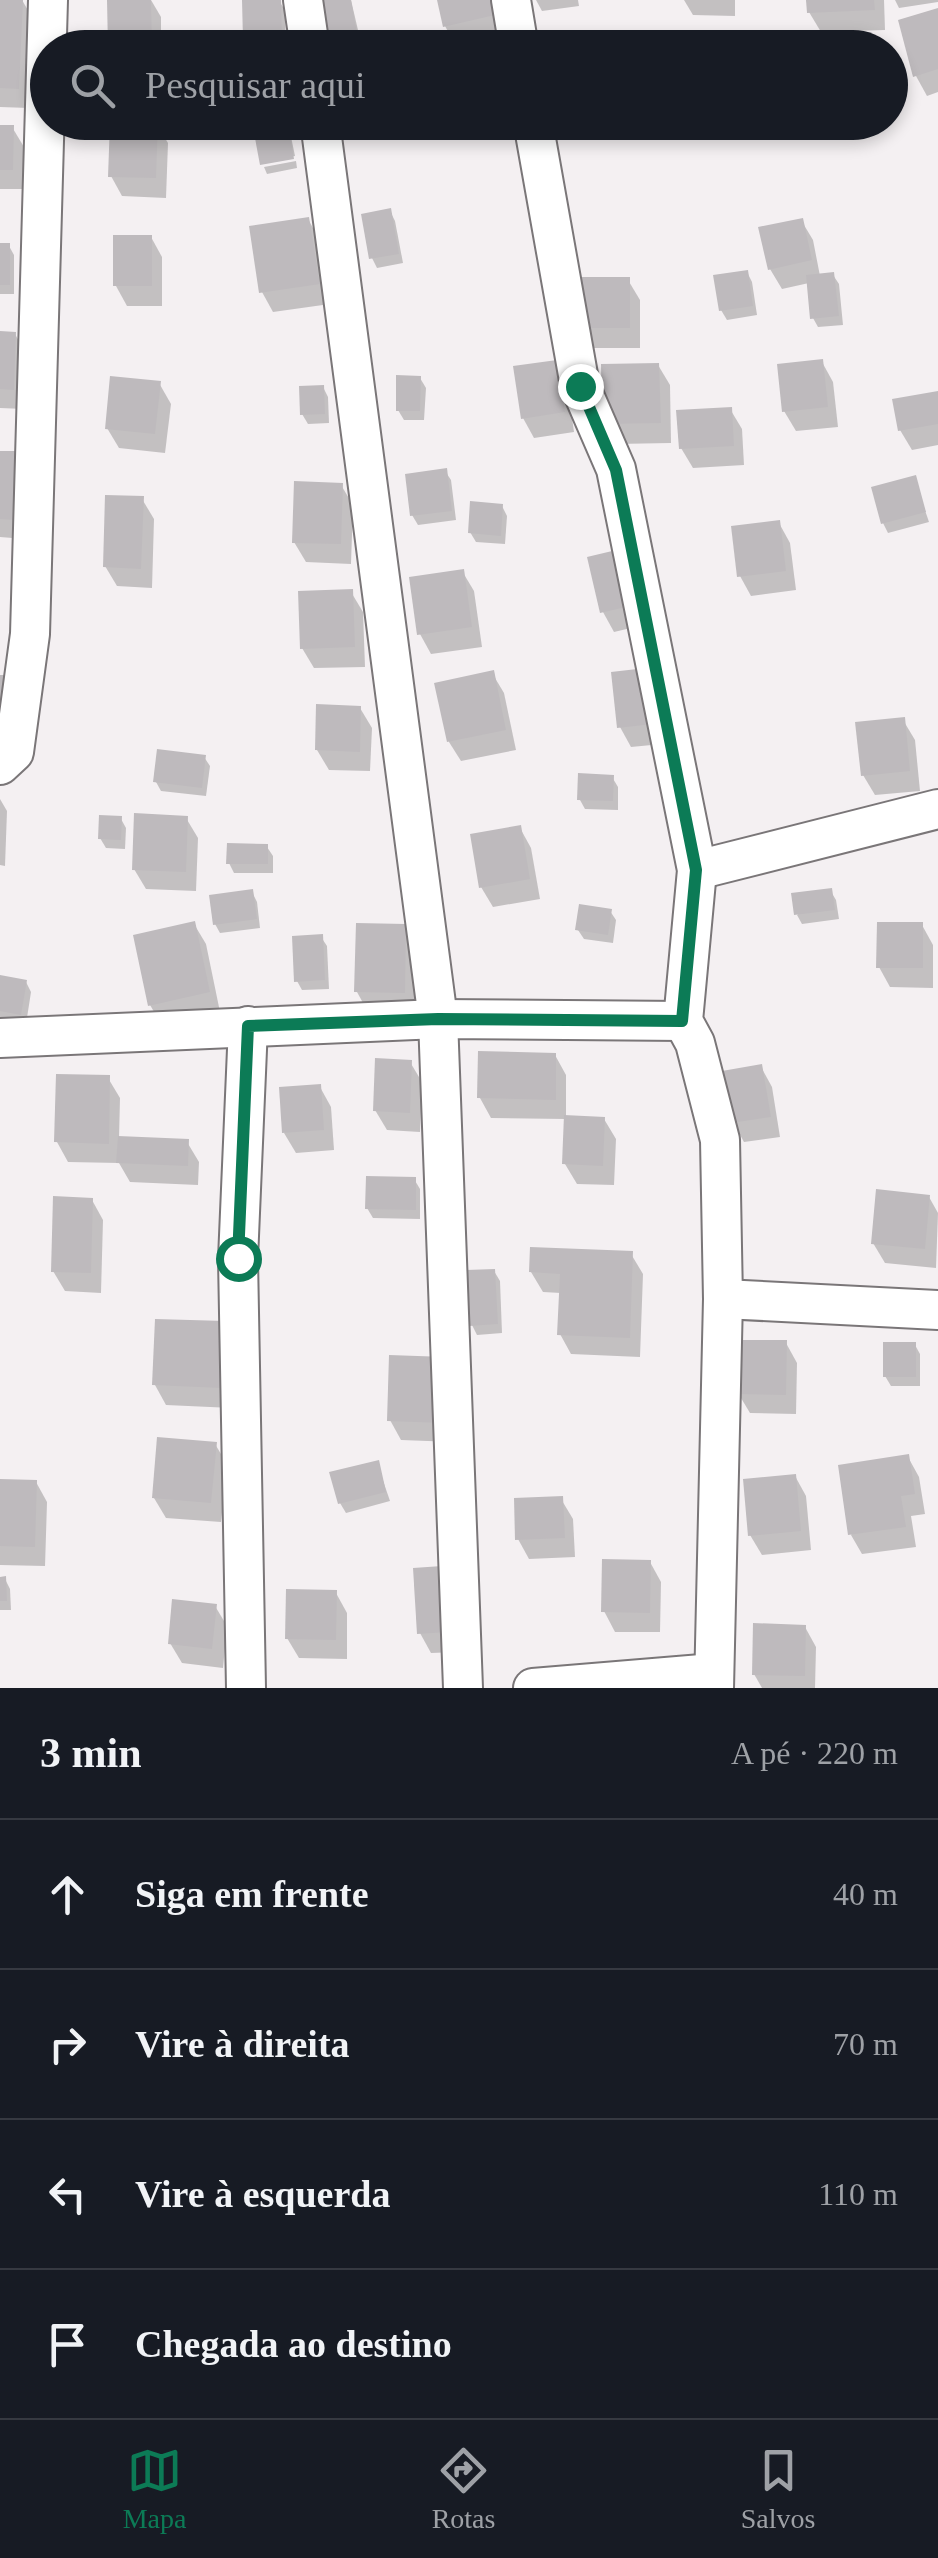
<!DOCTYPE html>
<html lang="pt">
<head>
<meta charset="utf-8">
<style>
  body { margin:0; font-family:"Times New Roman",serif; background:#242831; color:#f1f3f6 }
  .stop { position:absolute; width:30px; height:30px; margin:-22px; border:8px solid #0c7b56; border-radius:50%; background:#fff }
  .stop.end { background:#0c7b56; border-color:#fff; box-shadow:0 2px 10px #0008 }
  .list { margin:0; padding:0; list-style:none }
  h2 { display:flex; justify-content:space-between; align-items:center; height:130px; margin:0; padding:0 40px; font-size:42px }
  h2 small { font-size:32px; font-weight:400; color:#9ea1a6 }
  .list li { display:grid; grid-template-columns:65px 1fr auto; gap:30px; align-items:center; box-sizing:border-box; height:150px; padding:0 40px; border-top:2px solid #363941 }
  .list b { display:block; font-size:38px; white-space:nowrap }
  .list em { font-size:32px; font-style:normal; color:#9ea1a6 }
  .icon { flex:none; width:55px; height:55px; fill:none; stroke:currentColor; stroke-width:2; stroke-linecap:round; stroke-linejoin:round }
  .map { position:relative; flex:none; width:938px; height:1688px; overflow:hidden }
  .search { position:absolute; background:#171b24; box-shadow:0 5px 15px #0003; left:30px; right:30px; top:30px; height:110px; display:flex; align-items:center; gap:25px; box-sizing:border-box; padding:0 35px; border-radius:55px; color:#9ea1a6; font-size:38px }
  .sheet { height:730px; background:#171b24 }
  nav { display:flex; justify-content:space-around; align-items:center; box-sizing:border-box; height:140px; border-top:2px solid #363941; background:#171b24; font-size:28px; color:#9ea1a6 }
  nav a { display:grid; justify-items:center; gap:5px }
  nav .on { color:#0c7b56 }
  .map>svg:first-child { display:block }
</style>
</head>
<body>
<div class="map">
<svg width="938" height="1688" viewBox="0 0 938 1688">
  <rect width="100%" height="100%" fill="#f4f0f2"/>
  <!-- shadow -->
  <g fill="#0003">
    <path d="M 0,0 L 22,0 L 33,19 L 29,108 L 0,107 Z"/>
    <path d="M 110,0 L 151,0 L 161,17 L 161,48 L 110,48 Z"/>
    <path d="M 329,0 L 351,0 L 361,43 L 334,48 L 328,39 Z"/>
    <path d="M 439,0 L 497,0 L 505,34 L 456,46 L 445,26 Z"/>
    <path d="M 536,0 L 578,0 L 579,6 L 542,11 Z"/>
    <path d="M 684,0 L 735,0 L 735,16 L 693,15 Z"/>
    <path d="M 809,0 L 884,0 L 885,30 L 821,32 L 809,12 Z"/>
    <path d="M 895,0 L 938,0 L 938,2 L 899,8 Z"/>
    <path d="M 279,1 L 285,10 L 286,48 L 250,48 L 245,40 Z"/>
    <path d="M 938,11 L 938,92 L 927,96 L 916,76 Z"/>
    <path d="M 255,122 L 288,122 L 295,156 L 262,162 Z"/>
    <path d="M 477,122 L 504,122 L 504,127 L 479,127 Z"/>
    <path d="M 156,123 L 168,143 L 166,198 L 122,196 L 111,176 Z"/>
    <path d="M 0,127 L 12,127 L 24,147 L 23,189 L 0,189 Z"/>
    <path d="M 296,161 L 297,168 L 267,174 L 264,167 Z"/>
    <path d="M 390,211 L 395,221 L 403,263 L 377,268 L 372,258 Z"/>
    <path d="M 308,219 L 319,239 L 330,304 L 273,312 L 262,292 Z"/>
    <path d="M 801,220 L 813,240 L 820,276 L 833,275 L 839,284 L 843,325 L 818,327 L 813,318 L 809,283 L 782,289 L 770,269 Z"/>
    <path d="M 151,237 L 162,257 L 162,306 L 127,306 L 116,286 Z"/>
    <path d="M 0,246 L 9,246 L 14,255 L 14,294 L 0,294 Z"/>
    <path d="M 747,272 L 752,282 L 757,315 L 727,320 L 721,310 Z"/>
    <path d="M 628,280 L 640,300 L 640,348 L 594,348 L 582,328 Z"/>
    <path d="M 0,334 L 15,334 L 26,354 L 24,409 L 0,408 Z"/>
    <path d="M 822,362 L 833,382 L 838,427 L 796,431 L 784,411 Z"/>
    <path d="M 658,365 L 670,385 L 671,443 L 616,444 L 605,424 Z"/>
    <path d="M 420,378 L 426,388 L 424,420 L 404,420 L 398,410 Z"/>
    <path d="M 567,382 L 574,432 L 534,438 L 523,418 Z"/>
    <path d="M 159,383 L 171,404 L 165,453 L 119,448 L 107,428 Z"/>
    <path d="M 323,387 L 328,397 L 329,423 L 308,424 L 302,414 Z"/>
    <path d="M 938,393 L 938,445 L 912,450 L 900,430 Z"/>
    <path d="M 730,409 L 742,429 L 744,465 L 693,468 L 681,448 Z"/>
    <path d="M 0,453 L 25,539 L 0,537 Z"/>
    <path d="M 445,471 L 451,480 L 456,520 L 418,525 L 412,515 Z"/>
    <path d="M 914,478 L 929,522 L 888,533 L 883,523 Z"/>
    <path d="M 341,485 L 353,505 L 351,564 L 306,562 L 294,542 Z"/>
    <path d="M 142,499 L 154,519 L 152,588 L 117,586 L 105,566 Z"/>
    <path d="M 502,506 L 507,516 L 505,544 L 476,542 L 470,532 Z"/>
    <path d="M 779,523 L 790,543 L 796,590 L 751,596 L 740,576 Z"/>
    <path d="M 590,559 L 652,623 L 614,632 L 603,612 Z"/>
    <path d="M 462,571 L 474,591 L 482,647 L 431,654 L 420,634 Z"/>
    <path d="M 351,592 L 363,612 L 365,667 L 314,668 L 302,648 Z"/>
    <path d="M 492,673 L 504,693 L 516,750 L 461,761 L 449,742 L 437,685 Z"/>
    <path d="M 614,674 L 662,744 L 631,747 L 620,727 Z"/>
    <path d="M 360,708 L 372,728 L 370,771 L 329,770 L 317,750 Z"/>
    <path d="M 903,720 L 915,740 L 920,791 L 875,795 L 863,775 Z"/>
    <path d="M 204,757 L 210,766 L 206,796 L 161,791 L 156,782 Z"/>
    <path d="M 612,777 L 618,787 L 618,810 L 585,809 L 580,800 Z"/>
    <path d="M 0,799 L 7,811 L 5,866 L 0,865 Z"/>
    <path d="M 186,818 L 198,838 L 196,891 L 146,889 L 134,869 Z"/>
    <path d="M 121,819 L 126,828 L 125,849 L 106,848 L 100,838 Z"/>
    <path d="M 520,828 L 531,848 L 540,899 L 493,907 L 481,887 Z"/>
    <path d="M 267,847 L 273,856 L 273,873 L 234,873 L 229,863 Z"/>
    <path d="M 830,890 L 836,900 L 839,919 L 802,924 L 797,915 Z"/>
    <path d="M 252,892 L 257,902 L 260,928 L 220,933 L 215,924 Z"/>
    <path d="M 610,911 L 616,920 L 613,943 L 584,939 L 578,930 Z"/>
    <path d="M 194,924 L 206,944 L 220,1012 L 162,1025 L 150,1005 Z"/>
    <path d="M 922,925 L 933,945 L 933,988 L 890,987 L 879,967 Z"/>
    <path d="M 405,926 L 416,946 L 415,1012 L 368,1012 L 357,992 Z"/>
    <path d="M 321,937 L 327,946 L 329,989 L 302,990 L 297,981 Z"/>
    <path d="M 0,978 L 26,982 L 31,992 L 26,1024 L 0,1019 Z"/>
    <path d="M 555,1055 L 566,1075 L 566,1118 L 604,1119 L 616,1139 L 614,1185 L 577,1184 L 565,1164 L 566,1119 L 491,1118 L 480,1098 Z"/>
    <path d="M 410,1062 L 422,1082 L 420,1132 L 387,1130 L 375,1110 Z"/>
    <path d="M 761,1067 L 772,1087 L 780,1137 L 744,1142 L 733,1122 Z"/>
    <path d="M 108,1078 L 120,1098 L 119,1139 L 187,1142 L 199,1162 L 198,1185 L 130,1182 L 119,1163 L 68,1162 L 57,1142 Z"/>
    <path d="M 320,1087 L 331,1107 L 334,1150 L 296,1153 L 284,1133 Z"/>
    <path d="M 414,1179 L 420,1189 L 420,1219 L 373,1218 L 367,1208 Z"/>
    <path d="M 929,1197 L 938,1213 L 936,1268 L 885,1263 L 873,1243 Z"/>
    <path d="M 92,1200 L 103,1220 L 101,1293 L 65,1291 L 53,1271 Z"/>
    <path d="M 631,1254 L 643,1274 L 640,1357 L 571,1354 L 560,1334 L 561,1293 L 543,1292 L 531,1272 Z"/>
    <path d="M 494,1271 L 500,1281 L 502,1333 L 477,1335 L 472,1325 Z"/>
    <path d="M 224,1324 L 232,1408 L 166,1405 L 155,1385 Z"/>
    <path d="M 786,1343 L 797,1363 L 796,1414 L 750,1413 L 738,1393 Z"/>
    <path d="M 915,1345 L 920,1354 L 920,1386 L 891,1386 L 885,1376 Z"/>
    <path d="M 392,1358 L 454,1442 L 401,1440 L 390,1420 Z"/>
    <path d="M 215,1444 L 227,1464 L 221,1522 L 166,1518 L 154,1498 Z"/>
    <path d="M 908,1457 L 919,1477 L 925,1514 L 911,1516 L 916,1547 L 862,1554 L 851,1535 Z"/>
    <path d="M 377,1463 L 390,1501 L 346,1513 L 340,1503 Z"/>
    <path d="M 795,1476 L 806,1496 L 811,1550 L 762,1555 L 750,1535 Z"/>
    <path d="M 0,1481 L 36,1482 L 47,1502 L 45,1566 L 0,1565 Z"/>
    <path d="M 561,1499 L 573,1519 L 575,1557 L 529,1559 L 518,1539 Z"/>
    <path d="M 650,1562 L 661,1582 L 660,1632 L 615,1632 L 604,1611 Z"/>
    <path d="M 416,1570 L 457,1652 L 431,1653 L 420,1633 Z"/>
    <path d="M 0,1579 L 5,1579 L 10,1589 L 11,1610 L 0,1610 Z"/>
    <path d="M 336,1593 L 347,1613 L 347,1659 L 299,1658 L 287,1638 Z"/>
    <path d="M 215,1606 L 227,1626 L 223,1668 L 182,1663 L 170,1643 Z"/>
    <path d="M 805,1627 L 816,1647 L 815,1688 L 762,1688 L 754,1674 Z"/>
  </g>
  <!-- building -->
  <g fill="#bebabd">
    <path d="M 0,0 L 23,0 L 19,89 L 0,88 Z"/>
    <path d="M 107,0 L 151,0 L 152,48 L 108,48 Z"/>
    <path d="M 242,0 L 281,0 L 282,39 L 243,40 Z"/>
    <path d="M 318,0 L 351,0 L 357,33 L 326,40 Z"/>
    <path d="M 437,0 L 492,0 L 495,15 L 443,27 Z"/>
    <path d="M 806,0 L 874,0 L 875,10 L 807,13 Z"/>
    <path d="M 938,8 L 938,69 L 913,77 L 898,20 Z"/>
    <path d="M 110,122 L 158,122 L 156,178 L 108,177 Z"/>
    <path d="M 252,122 L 288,122 L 294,159 L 260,165 Z"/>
    <path d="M 0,125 L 14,125 L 13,170 L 0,170 Z"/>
    <path d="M 391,208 L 399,254 L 369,259 L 361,214 Z"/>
    <path d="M 309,217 L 320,284 L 259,293 L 249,226 Z"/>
    <path d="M 803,218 L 812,260 L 768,270 L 758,227 Z"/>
    <rect x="113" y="235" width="39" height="51"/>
    <rect x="0" y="243" width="10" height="42"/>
    <path d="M 748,270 L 753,306 L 719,311 L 713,275 Z"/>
    <path d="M 834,272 L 839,316 L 810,319 L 806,275 Z"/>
    <rect x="580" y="277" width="50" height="51"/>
    <path d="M 0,331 L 16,332 L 14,390 L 0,389 Z"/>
    <path d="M 823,359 L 828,407 L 782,412 L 777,364 Z"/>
    <path d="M 557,360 L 565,412 L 521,419 L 513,366 Z"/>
    <path d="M 659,363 L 661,423 L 602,424 L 601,364 Z"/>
    <path d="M 396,375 L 421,376 L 420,411 L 396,411 Z"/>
    <path d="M 110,376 L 161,381 L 155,434 L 105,429 Z"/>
    <path d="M 324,385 L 325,414 L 300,415 L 299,386 Z"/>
    <path d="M 938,391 L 938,424 L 898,431 L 892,399 Z"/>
    <path d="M 732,407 L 734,446 L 679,449 L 676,410 Z"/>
    <path d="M 0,451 L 19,451 L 15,520 L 0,519 Z"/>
    <path d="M 447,468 L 452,511 L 410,516 L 405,474 Z"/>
    <path d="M 916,475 L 926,512 L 881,524 L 871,487 Z"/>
    <path d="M 294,481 L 343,483 L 341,544 L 292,543 Z"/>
    <path d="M 105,495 L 144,496 L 141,569 L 103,567 Z"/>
    <path d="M 470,501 L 503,504 L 501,536 L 468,533 Z"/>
    <path d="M 780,520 L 786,571 L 737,577 L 731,526 Z"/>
    <path d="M 629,547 L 643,603 L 600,613 L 587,557 Z"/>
    <path d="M 464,569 L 472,627 L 417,635 L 409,577 Z"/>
    <path d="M 353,589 L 355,647 L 300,649 L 298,591 Z"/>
    <path d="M 646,668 L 652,724 L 617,728 L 611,672 Z"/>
    <path d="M 494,670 L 506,730 L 447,742 L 434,683 Z"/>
    <path d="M 0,675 L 8,675 L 0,720 Z"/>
    <path d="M 316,704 L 361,706 L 360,752 L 315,750 Z"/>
    <path d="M 905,717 L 910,771 L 861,776 L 855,722 Z"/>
    <path d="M 157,749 L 206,755 L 202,788 L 153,782 Z"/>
    <path d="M 578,773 L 614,775 L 613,801 L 577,800 Z"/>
    <path d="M 134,813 L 188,816 L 186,872 L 132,870 Z"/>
    <path d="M 99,815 L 122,816 L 121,840 L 98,839 Z"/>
    <path d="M 521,825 L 530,879 L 479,888 L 470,834 Z"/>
    <path d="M 227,843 L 268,844 L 268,864 L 226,864 Z"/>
    <path d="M 832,888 L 835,910 L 794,915 L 791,893 Z"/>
    <path d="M 253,889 L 257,919 L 213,925 L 209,895 Z"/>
    <path d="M 579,904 L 612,909 L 608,935 L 575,930 Z"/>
    <path d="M 195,921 L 210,992 L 148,1006 L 133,935 Z"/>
    <path d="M 877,922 L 923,922 L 923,968 L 876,968 Z"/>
    <path d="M 356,923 L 406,924 L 405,993 L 354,992 Z"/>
    <path d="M 323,934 L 325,980 L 294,982 L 292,936 Z"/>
    <path d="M 0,975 L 27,980 L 21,1015 L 0,1011 Z"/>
    <path d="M 478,1051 L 556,1053 L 556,1100 L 477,1098 Z"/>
    <path d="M 375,1058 L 412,1060 L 410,1113 L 373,1111 Z"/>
    <path d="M 762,1064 L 771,1117 L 731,1123 L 722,1071 Z"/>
    <path d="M 56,1074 L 110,1075 L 109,1144 L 54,1142 Z"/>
    <path d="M 321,1084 L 324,1130 L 282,1133 L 279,1087 Z"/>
    <path d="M 564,1115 L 605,1117 L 603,1166 L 562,1164 Z"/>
    <path d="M 118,1136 L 189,1139 L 188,1166 L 116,1163 Z"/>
    <path d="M 366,1176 L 416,1177 L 416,1210 L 365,1209 Z"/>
    <path d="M 876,1189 L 930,1195 L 925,1249 L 871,1244 Z"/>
    <path d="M 53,1196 L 93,1198 L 91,1273 L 51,1272 Z"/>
    <path d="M 530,1247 L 633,1251 L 630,1338 L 557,1335 L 560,1274 L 529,1272 Z"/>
    <path d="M 495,1269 L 498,1324 L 469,1326 L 466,1270 Z"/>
    <path d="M 155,1319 L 225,1321 L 222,1388 L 152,1385 Z"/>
    <path d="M 736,1340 L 787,1340 L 786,1395 L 736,1394 Z"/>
    <rect x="883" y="1342" width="33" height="35"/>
    <path d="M 389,1355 L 446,1357 L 444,1423 L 387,1421 Z"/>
    <path d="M 157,1437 L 217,1442 L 211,1503 L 152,1498 Z"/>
    <path d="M 909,1454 L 915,1494 L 901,1496 L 906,1527 L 848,1535 L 838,1465 Z"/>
    <path d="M 379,1460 L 386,1492 L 338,1504 L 329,1472 Z"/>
    <path d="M 796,1474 L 801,1531 L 748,1536 L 743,1479 Z"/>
    <path d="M 0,1479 L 37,1480 L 35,1547 L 0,1546 Z"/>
    <path d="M 563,1496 L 565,1538 L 515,1540 L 514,1498 Z"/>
    <path d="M 602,1559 L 651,1560 L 650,1613 L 601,1612 Z"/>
    <path d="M 442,1566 L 447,1632 L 417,1634 L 413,1568 Z"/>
    <path d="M 6,1576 L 7,1601 L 0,1601 L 0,1577 Z"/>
    <path d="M 286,1589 L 337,1590 L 336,1640 L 285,1639 Z"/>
    <path d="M 172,1599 L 217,1604 L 212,1649 L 168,1644 Z"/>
    <path d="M 753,1623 L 806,1625 L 805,1676 L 752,1675 Z"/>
  </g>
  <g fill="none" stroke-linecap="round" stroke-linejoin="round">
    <!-- street casing -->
    <g stroke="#7a7678" stroke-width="42">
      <g id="street">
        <path d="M 303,0 L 310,48"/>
        <path d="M 511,0 L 519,48"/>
        <path d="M 320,122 L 438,1019 L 463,1688"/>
        <path d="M 533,122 L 580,386 L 616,469 L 697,870 L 683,1021 L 695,1043 L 720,1140 L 723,1299 L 714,1688"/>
        <path d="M 0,765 L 14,752 L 30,634 L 48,0"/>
        <path d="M 697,870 L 938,809"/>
        <path d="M 0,1038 L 438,1019 L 683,1021"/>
        <path d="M 723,1299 L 938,1310"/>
        <path d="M 246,1688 L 238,1259 L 248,1026"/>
        <path d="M 533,1688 L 714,1673"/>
      </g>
    </g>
    <!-- street -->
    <use href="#street" stroke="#fff" stroke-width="38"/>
  </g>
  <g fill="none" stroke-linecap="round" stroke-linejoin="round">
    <!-- route -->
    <path stroke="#0c7b56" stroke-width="12" d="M 238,1258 L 248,1026 L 438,1019 L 682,1021 L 696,870 L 616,470 L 580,386"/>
  </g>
</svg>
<div class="stop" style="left:238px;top:1258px"></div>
<div class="stop end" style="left:580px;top:386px"></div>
<div class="search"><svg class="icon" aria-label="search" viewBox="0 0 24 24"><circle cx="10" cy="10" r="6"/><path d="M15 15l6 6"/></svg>Pesquisar aqui</div>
</div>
<section class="sheet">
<h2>3 min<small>A pé · 220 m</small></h2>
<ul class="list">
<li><svg class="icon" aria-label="ahead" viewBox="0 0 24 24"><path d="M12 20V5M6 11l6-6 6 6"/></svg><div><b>Siga em frente</b></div><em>40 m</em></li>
<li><svg class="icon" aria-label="right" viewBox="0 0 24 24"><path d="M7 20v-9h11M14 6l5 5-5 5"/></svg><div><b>Vire à direita</b></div><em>70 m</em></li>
<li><svg class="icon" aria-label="left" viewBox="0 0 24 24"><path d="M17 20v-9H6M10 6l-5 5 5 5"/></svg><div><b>Vire à esquerda</b></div><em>110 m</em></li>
<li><svg class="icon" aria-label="arrive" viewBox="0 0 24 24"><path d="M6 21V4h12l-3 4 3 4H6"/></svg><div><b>Chegada ao destino</b></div></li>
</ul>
</section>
<nav>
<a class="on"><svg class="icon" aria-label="map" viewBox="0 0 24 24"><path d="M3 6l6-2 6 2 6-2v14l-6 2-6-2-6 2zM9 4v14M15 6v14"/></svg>Mapa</a>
<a><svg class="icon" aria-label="directions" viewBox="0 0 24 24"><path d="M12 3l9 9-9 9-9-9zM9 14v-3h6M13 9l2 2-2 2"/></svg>Rotas</a>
<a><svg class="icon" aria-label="saved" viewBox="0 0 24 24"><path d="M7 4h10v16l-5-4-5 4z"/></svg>Salvos</a>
</nav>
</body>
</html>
